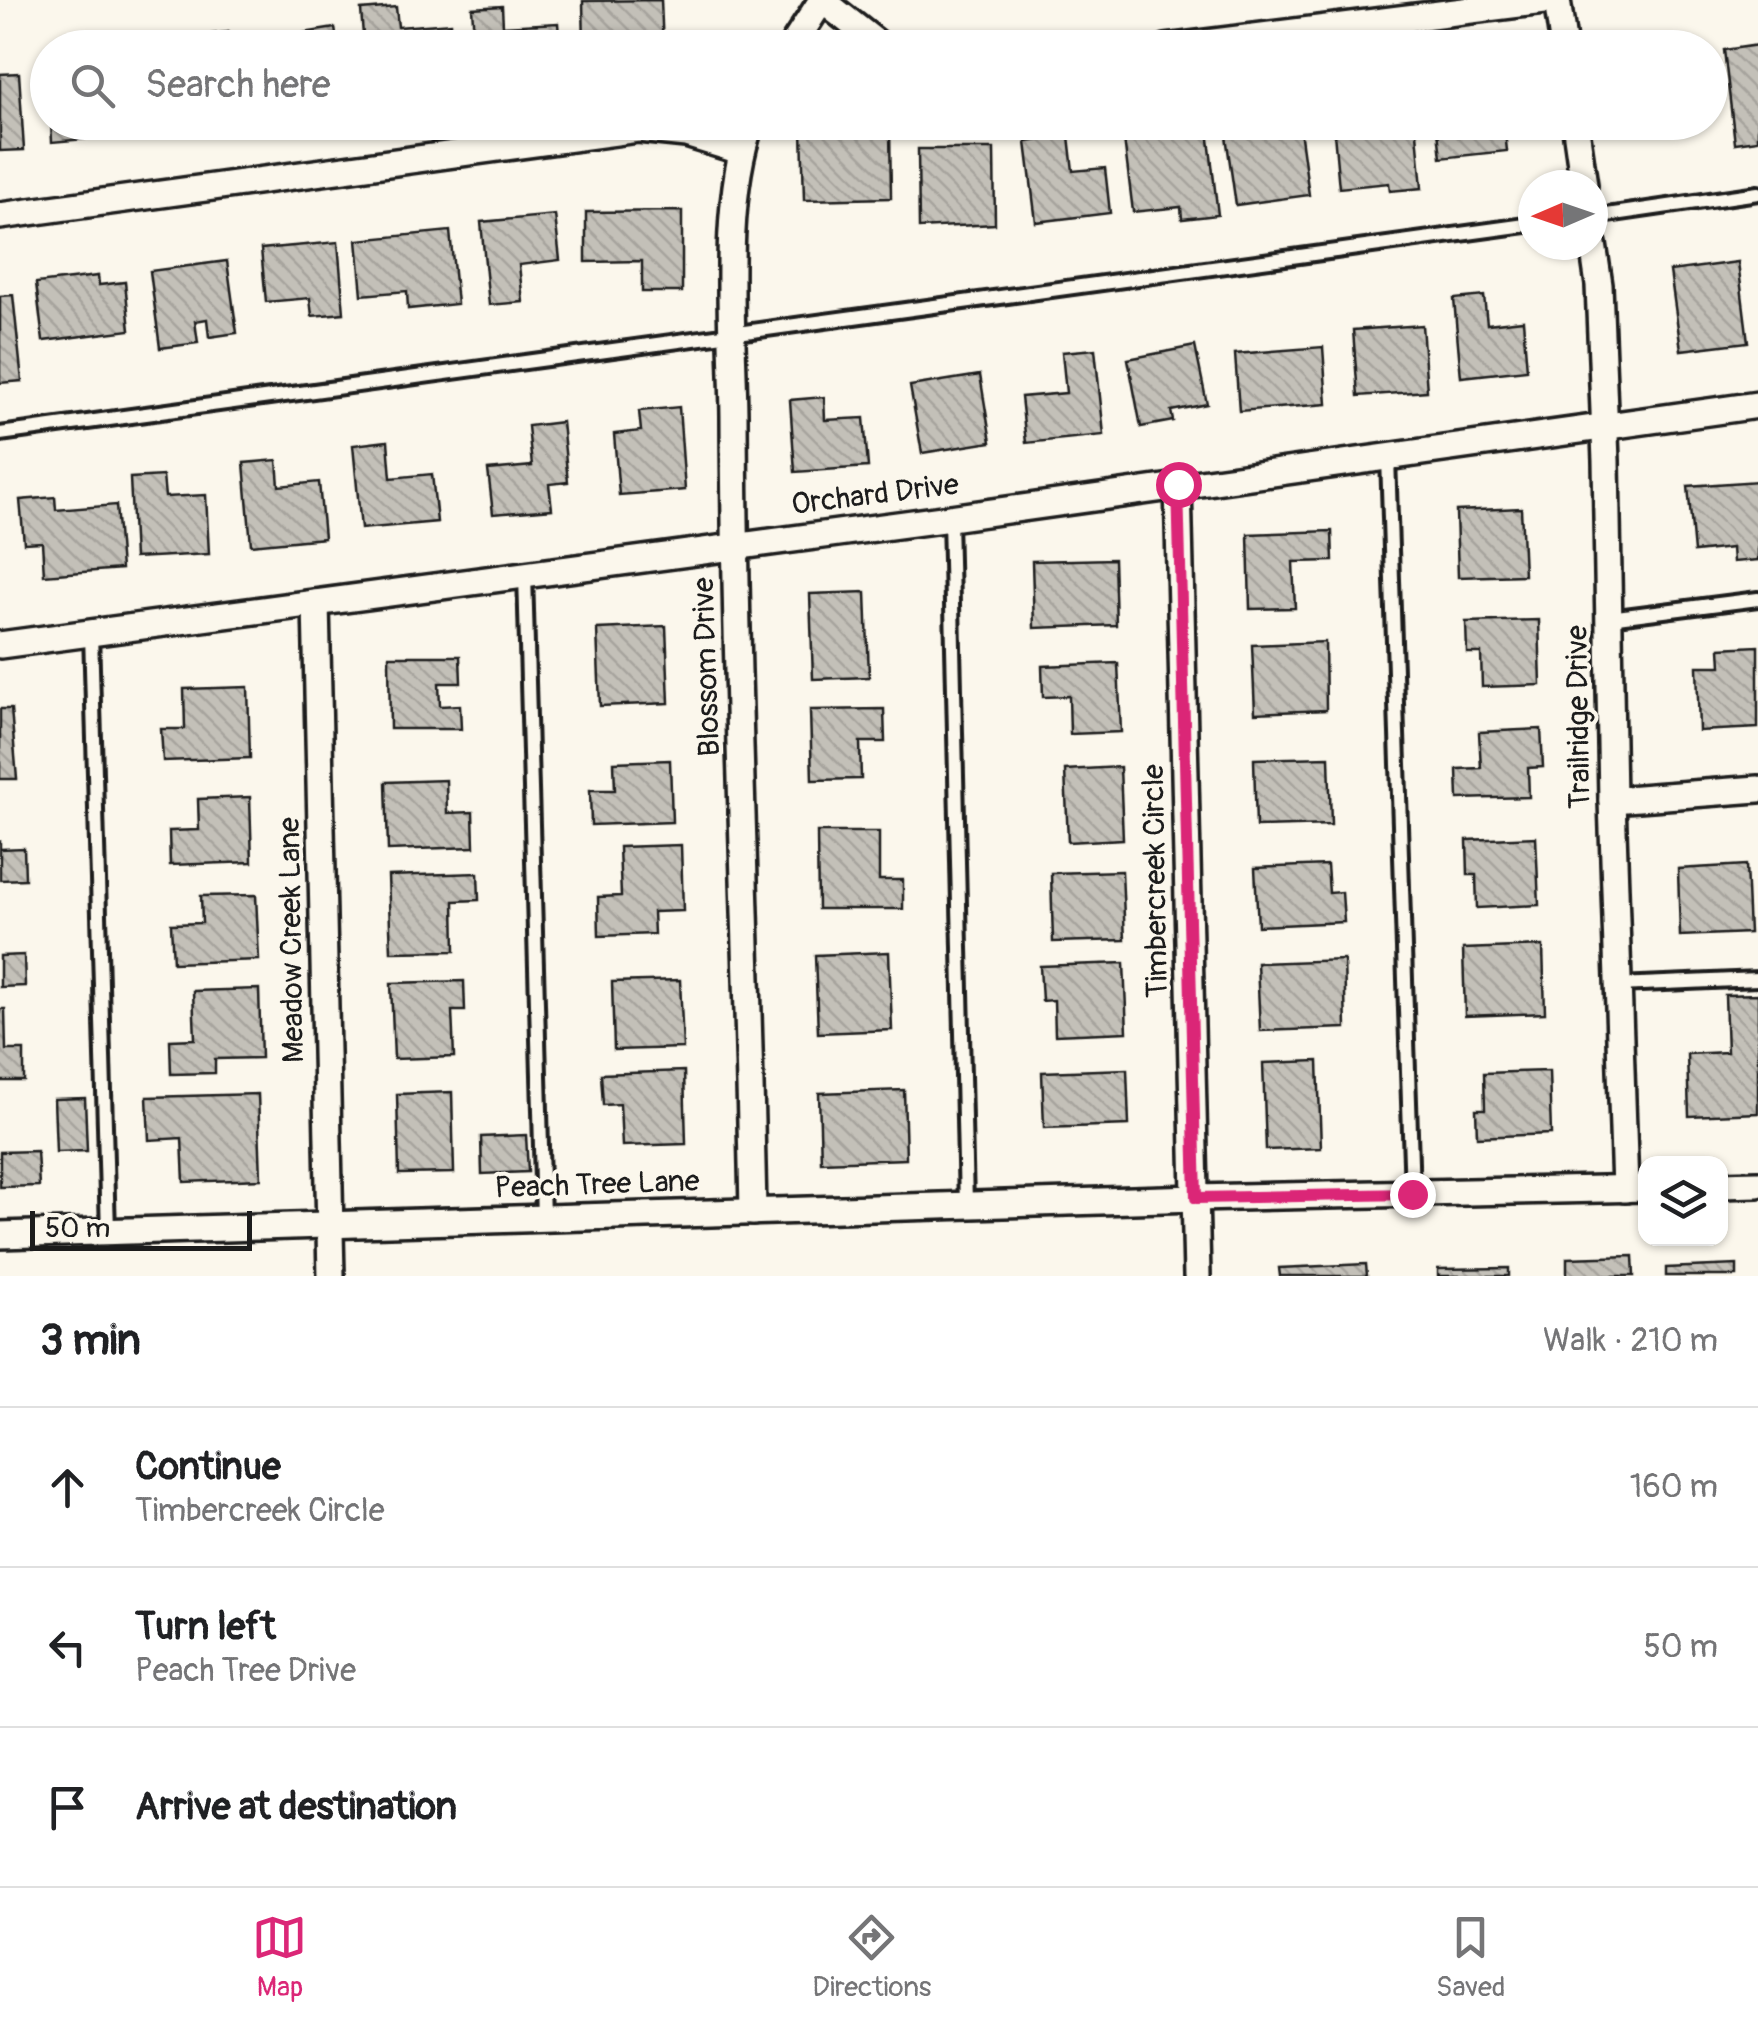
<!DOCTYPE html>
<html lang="en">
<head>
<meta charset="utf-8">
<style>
  body { margin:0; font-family:Pangolin,sans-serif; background:#f2f2f2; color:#202124 }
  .controls { position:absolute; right:30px; bottom:30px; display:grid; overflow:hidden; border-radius:20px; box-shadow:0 2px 8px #0004 }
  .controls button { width:90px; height:90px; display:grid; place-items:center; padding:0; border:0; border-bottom:2px solid #e0e0e0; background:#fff; color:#202124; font:50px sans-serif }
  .compass { position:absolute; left:1518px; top:170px; width:90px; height:90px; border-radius:50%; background:#fff; box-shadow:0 2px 8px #0004; rotate:268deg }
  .scale { position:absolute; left:30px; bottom:25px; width:222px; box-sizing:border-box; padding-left:10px; border:5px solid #1c1c1c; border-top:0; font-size:28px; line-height:35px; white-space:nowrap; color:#1c1c1c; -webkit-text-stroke:8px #fbf7ec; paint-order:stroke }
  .stop { position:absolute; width:30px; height:30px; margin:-22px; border:8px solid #db2777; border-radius:50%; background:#fff }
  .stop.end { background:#db2777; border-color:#fff; box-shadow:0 2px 10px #0008 }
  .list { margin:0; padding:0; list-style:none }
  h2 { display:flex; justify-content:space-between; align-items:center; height:130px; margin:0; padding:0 40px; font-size:42px }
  h2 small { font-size:32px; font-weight:400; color:#757577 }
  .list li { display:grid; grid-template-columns:65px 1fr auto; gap:30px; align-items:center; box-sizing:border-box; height:160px; padding:0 40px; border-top:2px solid #e0e0e0 }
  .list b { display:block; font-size:38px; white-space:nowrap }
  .list p { margin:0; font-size:32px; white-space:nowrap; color:#757577 }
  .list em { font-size:32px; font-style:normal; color:#757577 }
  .icon { flex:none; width:55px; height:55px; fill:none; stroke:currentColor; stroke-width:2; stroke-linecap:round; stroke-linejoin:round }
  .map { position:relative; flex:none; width:1758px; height:1276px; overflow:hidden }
  .search { position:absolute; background:#fff; box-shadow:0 2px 8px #0004; left:30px; right:30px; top:30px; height:110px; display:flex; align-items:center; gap:25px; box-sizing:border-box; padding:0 35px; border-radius:55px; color:#757577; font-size:38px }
  .sheet { height:610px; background:#fff }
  nav { display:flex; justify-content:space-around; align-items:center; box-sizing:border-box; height:140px; border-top:2px solid #e0e0e0; background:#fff; font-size:28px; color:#757577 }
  nav a { display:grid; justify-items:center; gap:5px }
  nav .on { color:#db2777 }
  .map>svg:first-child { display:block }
</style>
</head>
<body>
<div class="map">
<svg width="1758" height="1276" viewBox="0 0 1758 1276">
  <defs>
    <pattern id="building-back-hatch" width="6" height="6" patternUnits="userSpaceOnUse" patternTransform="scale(2.5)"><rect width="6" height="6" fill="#c3c0b8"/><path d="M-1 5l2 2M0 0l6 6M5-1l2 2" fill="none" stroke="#a7a49e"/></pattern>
  </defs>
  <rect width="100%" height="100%" fill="#fbf7ec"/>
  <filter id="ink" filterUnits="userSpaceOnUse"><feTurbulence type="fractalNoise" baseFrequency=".01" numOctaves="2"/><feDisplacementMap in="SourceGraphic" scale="20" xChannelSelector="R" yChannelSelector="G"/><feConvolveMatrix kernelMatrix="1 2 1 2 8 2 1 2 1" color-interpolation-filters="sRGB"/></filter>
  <g filter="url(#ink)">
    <!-- building -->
    <g fill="url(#building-back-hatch)" stroke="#1c1c1c" stroke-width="2.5">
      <path d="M 661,0 L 663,48 L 584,48 L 583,1 Z"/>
      <path d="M 502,6 L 503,26 L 558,23 L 560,48 L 475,48 L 472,8 Z"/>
      <path d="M 396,7 L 398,27 L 451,23 L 453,48 L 364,48 L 361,10 Z"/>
      <path d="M 335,28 L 338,48 L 298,48 L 297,34 Z"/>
      <path d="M 229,32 L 231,48 L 197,48 L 195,36 Z"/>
      <path d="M 1758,45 L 1758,140 L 1735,143 L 1724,50 Z"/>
      <path d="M 19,73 L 24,150 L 0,151 L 0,74 Z"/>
      <path d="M 51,122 L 128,122 L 129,135 L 52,142 Z"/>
      <path d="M 1207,122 L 1218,215 L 1182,219 L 1181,207 L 1133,212 L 1123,131 Z"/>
      <path d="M 1224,122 L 1299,122 L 1309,195 L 1236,205 Z"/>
      <path d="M 1333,122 L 1416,122 L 1422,188 L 1390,191 L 1389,183 L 1339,188 Z"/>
      <path d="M 1437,122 L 1504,122 L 1507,151 L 1441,158 Z"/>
      <path d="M 890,127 L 891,198 L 804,200 L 802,129 Z"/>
      <path d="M 1069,136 L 1073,171 L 1105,168 L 1110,213 L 1036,222 L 1026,142 Z"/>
      <path d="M 918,149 L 994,149 L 995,224 L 919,228 Z"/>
      <path d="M 682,211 L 682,292 L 642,292 L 642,261 L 586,262 L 586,212 Z"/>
      <path d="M 555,215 L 560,260 L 519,265 L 523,302 L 489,305 L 481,222 Z"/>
      <path d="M 450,231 L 457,304 L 408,309 L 407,291 L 362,295 L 357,240 Z"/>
      <path d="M 338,242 L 344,313 L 312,316 L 310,298 L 266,302 L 261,249 Z"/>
      <path d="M 227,261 L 237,333 L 209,337 L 207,319 L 195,321 L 198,343 L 160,348 L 150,271 Z"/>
      <path d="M 1738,262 L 1748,342 L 1681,350 L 1670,271 Z"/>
      <path d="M 98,276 L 99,285 L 125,282 L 130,330 L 43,341 L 36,283 Z"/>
      <path d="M 13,295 L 22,381 L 0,383 L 0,296 Z"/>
      <path d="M 1484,296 L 1487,324 L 1523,320 L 1527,370 L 1461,377 L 1454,299 Z"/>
      <path d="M 1422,325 L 1427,391 L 1358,396 L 1353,330 Z"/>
      <path d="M 1195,346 L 1207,404 L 1171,411 L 1173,421 L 1141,427 L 1128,359 Z"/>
      <path d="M 1323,347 L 1327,404 L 1239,411 L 1235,354 Z"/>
      <path d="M 1095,349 L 1104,435 L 1026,443 L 1021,397 L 1066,393 L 1062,352 Z"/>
      <path d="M 980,375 L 991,442 L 922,453 L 910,386 Z"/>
      <path d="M 824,397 L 825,420 L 864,418 L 868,467 L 795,472 L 790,400 Z"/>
      <path d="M 679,407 L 685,490 L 619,495 L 614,434 L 641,431 L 639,411 Z"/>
      <path d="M 562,422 L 568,482 L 549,484 L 552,509 L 493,514 L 488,470 L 532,466 L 528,426 Z"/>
      <path d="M 388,441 L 391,478 L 432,474 L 437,522 L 361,529 L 353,445 Z"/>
      <path d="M 277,460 L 279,486 L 319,482 L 324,538 L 251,545 L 244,463 Z"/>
      <path d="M 163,476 L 165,497 L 206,495 L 209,554 L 134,558 L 130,478 Z"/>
      <path d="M 1758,481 L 1758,560 L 1733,562 L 1732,548 L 1694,552 L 1688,486 Z"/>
      <path d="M 55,497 L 56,510 L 116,505 L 121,569 L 44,575 L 42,542 L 24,543 L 20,500 Z"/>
      <path d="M 1521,508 L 1524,575 L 1458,577 L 1456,511 Z"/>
      <path d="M 1332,531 L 1333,561 L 1293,562 L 1295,608 L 1250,609 L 1248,534 Z"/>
      <path d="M 1114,559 L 1116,625 L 1034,628 L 1032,561 Z"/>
      <path d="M 866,592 L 869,677 L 813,679 L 810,594 Z"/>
      <path d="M 1539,620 L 1541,685 L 1482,687 L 1481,653 L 1467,653 L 1466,622 Z"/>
      <path d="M 666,626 L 669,703 L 600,706 L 597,629 Z"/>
      <path d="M 1325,642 L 1326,710 L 1255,713 L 1252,645 Z"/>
      <path d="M 1758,646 L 1758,728 L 1699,731 L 1697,666 L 1721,666 L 1720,648 Z"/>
      <path d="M 389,656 L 460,656 L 461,683 L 439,683 L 440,706 L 460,705 L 461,729 L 390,729 Z"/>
      <path d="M 1118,663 L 1121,732 L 1070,734 L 1069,696 L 1043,697 L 1042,666 Z"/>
      <path d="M 248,687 L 250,758 L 163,761 L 161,729 L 185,729 L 184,689 Z"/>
      <path d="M 0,709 L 11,709 L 17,779 L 0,779 Z"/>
      <path d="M 884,709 L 885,742 L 860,742 L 861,779 L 812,780 L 810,710 Z"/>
      <path d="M 1541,729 L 1543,767 L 1528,768 L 1529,797 L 1458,799 L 1457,769 L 1481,768 L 1479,732 Z"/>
      <path d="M 1329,757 L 1331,825 L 1256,827 L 1254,759 Z"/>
      <path d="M 670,760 L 672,822 L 591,825 L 590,790 L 615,790 L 614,762 Z"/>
      <path d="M 1120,767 L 1123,839 L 1068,842 L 1065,770 Z"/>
      <path d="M 446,780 L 447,813 L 473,812 L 474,847 L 388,850 L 386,782 Z"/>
      <path d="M 250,797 L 252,862 L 170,865 L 169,831 L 199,830 L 198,799 Z"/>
      <path d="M 817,832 L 879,832 L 879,880 L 903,880 L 903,909 L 818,909 Z"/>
      <path d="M 1536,837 L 1539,905 L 1477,908 L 1476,875 L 1468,875 L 1467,840 Z"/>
      <path d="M 0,840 L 0,849 L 24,848 L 25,879 L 0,880 Z"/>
      <path d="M 681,845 L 683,911 L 653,912 L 654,934 L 599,936 L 598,897 L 621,896 L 619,847 Z"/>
      <path d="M 1327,865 L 1329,893 L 1342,892 L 1344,922 L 1258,926 L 1255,868 Z"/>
      <path d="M 1746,865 L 1749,933 L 1680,936 L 1678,869 Z"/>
      <path d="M 1122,871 L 1125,940 L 1053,942 L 1051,873 Z"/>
      <path d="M 478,873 L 479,900 L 454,901 L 455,951 L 391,952 L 388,876 Z"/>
      <path d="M 256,895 L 259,960 L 173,963 L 171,924 L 202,923 L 201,896 Z"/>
      <path d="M 1543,946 L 1545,1013 L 1465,1016 L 1463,949 Z"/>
      <path d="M 889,952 L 892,1030 L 818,1033 L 815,955 Z"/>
      <path d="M 24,955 L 25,986 L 0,987 L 0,956 Z"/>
      <path d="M 1344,960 L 1346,1028 L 1260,1031 L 1257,963 Z"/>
      <path d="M 1124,963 L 1127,1032 L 1055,1035 L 1054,1000 L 1042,1001 L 1040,966 Z"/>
      <path d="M 680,980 L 683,1048 L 614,1050 L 612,982 Z"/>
      <path d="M 464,981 L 465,1011 L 452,1011 L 454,1057 L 394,1059 L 391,983 Z"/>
      <path d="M 259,989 L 261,1058 L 215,1059 L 215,1073 L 171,1074 L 170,1040 L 195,1039 L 193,991 Z"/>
      <path d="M 1758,994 L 1758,1113 L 1689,1116 L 1687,1054 L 1727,1052 L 1725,995 Z"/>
      <path d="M 0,1009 L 5,1009 L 6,1050 L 24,1050 L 24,1081 L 0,1081 Z"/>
      <path d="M 1318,1061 L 1321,1148 L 1266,1150 L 1263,1063 Z"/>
      <path d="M 1127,1069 L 1129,1125 L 1044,1128 L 1042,1072 Z"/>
      <path d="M 684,1071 L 686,1144 L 622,1146 L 620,1104 L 603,1105 L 601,1074 Z"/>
      <path d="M 1549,1071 L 1551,1134 L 1477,1137 L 1476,1109 L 1485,1109 L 1484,1073 Z"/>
      <path d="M 904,1090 L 906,1159 L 821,1162 L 819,1093 Z"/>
      <path d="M 452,1092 L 454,1173 L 399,1174 L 397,1094 Z"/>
      <path d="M 258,1094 L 261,1179 L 184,1182 L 182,1138 L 149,1140 L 147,1097 Z"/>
      <path d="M 85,1098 L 87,1151 L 56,1152 L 54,1099 Z"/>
      <path d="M 526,1135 L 528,1172 L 482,1174 L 481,1137 Z"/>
      <path d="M 37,1151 L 39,1186 L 0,1187 L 0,1152 Z"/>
      <path d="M 1633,1256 L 1634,1276 L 1567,1276 L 1567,1258 Z"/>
      <path d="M 1366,1264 L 1367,1276 L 1280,1276 L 1279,1268 Z"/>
      <path d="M 1737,1265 L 1737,1276 L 1666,1276 L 1666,1268 Z"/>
      <path d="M 1509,1268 L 1509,1276 L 1438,1276 L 1438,1269 Z"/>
    </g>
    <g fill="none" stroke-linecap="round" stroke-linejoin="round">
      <!-- service casing -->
      <g stroke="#1c1c1c" stroke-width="20">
        <g id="service">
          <path d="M 1593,217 L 1758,193"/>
          <path d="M 0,434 L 1533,224"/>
          <path d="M 1388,457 L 1412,1194"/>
          <path d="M 950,518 L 966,1205"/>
          <path d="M 525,574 L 543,1218"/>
          <path d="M 1609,618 L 1758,599"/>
          <path d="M 91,633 L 108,1232"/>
          <path d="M 1618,985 L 1758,979"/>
        </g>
      </g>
      <!-- minor casing -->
      <g stroke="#1c1c1c" stroke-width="32">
        <g id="minor">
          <path d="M 822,0 L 883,48"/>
          <path d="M 1557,0 L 1564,48"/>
          <path d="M 791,48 L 822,0"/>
          <path d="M 1166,48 L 1552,0"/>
          <path d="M 751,122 C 721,203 733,328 734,416 C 735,681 748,947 753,1212"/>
          <path d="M 1575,122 L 1584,185"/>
          <path d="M 0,216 L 638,129 L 686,134 L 741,151"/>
          <path d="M 1593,244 L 1599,285 L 1606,461 L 1612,800 L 1625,1189"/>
          <path d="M 1178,484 L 1197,1276"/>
          <path d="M 316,603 L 331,1276"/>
          <path d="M 0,645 L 950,518 L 1758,405"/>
          <path d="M 1612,800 L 1758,789"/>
          <path d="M 1720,1185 L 1758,1184"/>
          <path d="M 0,1235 L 1196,1198 L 1646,1188"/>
        </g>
      </g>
      <!-- service -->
      <use href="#service" stroke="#fbf7ec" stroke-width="12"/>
      <!-- minor -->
      <use href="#minor" stroke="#fbf7ec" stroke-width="25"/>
    </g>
  </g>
  <g fill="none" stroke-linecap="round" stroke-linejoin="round" filter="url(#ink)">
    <!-- route -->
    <path stroke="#db2777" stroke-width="12" d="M 1178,484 L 1196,1198 L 1412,1194"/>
  </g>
  <g text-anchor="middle" stroke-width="8" stroke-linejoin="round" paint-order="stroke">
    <!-- street labels -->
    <g font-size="30" fill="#1c1c1c" stroke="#fbf7ec">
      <text transform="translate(875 494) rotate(-7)" y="10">Orchard Drive</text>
      <text transform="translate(706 667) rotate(-92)" y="10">Blossom Drive</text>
      <text transform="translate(1578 717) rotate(-91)" y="10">Trailridge Drive</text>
      <text transform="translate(1155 881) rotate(-91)" y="10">Timbercreek Circle</text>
      <text transform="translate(291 940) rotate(-91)" y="10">Meadow Creek Lane</text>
      <text transform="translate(597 1184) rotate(-2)" y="10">Peach Tree Lane</text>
    </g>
  </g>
</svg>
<div class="controls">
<button><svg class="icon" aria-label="layers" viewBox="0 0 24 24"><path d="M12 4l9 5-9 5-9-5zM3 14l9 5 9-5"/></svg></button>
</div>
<svg class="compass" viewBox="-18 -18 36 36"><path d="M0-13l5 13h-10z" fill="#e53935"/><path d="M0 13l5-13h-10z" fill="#757577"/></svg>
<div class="scale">50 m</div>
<div class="stop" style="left:1178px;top:484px"></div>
<div class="stop end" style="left:1412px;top:1194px"></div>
<div class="search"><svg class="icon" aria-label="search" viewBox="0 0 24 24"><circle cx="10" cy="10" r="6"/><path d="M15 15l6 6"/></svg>Search here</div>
</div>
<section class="sheet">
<h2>3 min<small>Walk · 210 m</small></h2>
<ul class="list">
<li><svg class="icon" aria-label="ahead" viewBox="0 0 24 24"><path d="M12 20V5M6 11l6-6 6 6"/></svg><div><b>Continue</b><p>Timbercreek Circle</p></div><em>160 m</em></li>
<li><svg class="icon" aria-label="left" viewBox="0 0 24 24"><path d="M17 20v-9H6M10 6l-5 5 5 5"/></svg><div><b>Turn left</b><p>Peach Tree Drive</p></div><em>50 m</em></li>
<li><svg class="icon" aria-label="arrive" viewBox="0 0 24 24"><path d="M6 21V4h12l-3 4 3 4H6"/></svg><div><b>Arrive at destination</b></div></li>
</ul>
</section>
<nav>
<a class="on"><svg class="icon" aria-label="map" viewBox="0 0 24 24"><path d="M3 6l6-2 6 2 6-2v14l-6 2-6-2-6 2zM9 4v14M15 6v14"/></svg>Map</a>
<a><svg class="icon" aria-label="directions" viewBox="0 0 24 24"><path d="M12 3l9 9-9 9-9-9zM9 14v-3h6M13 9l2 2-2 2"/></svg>Directions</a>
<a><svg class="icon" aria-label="saved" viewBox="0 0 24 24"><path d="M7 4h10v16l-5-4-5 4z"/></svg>Saved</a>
</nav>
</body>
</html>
